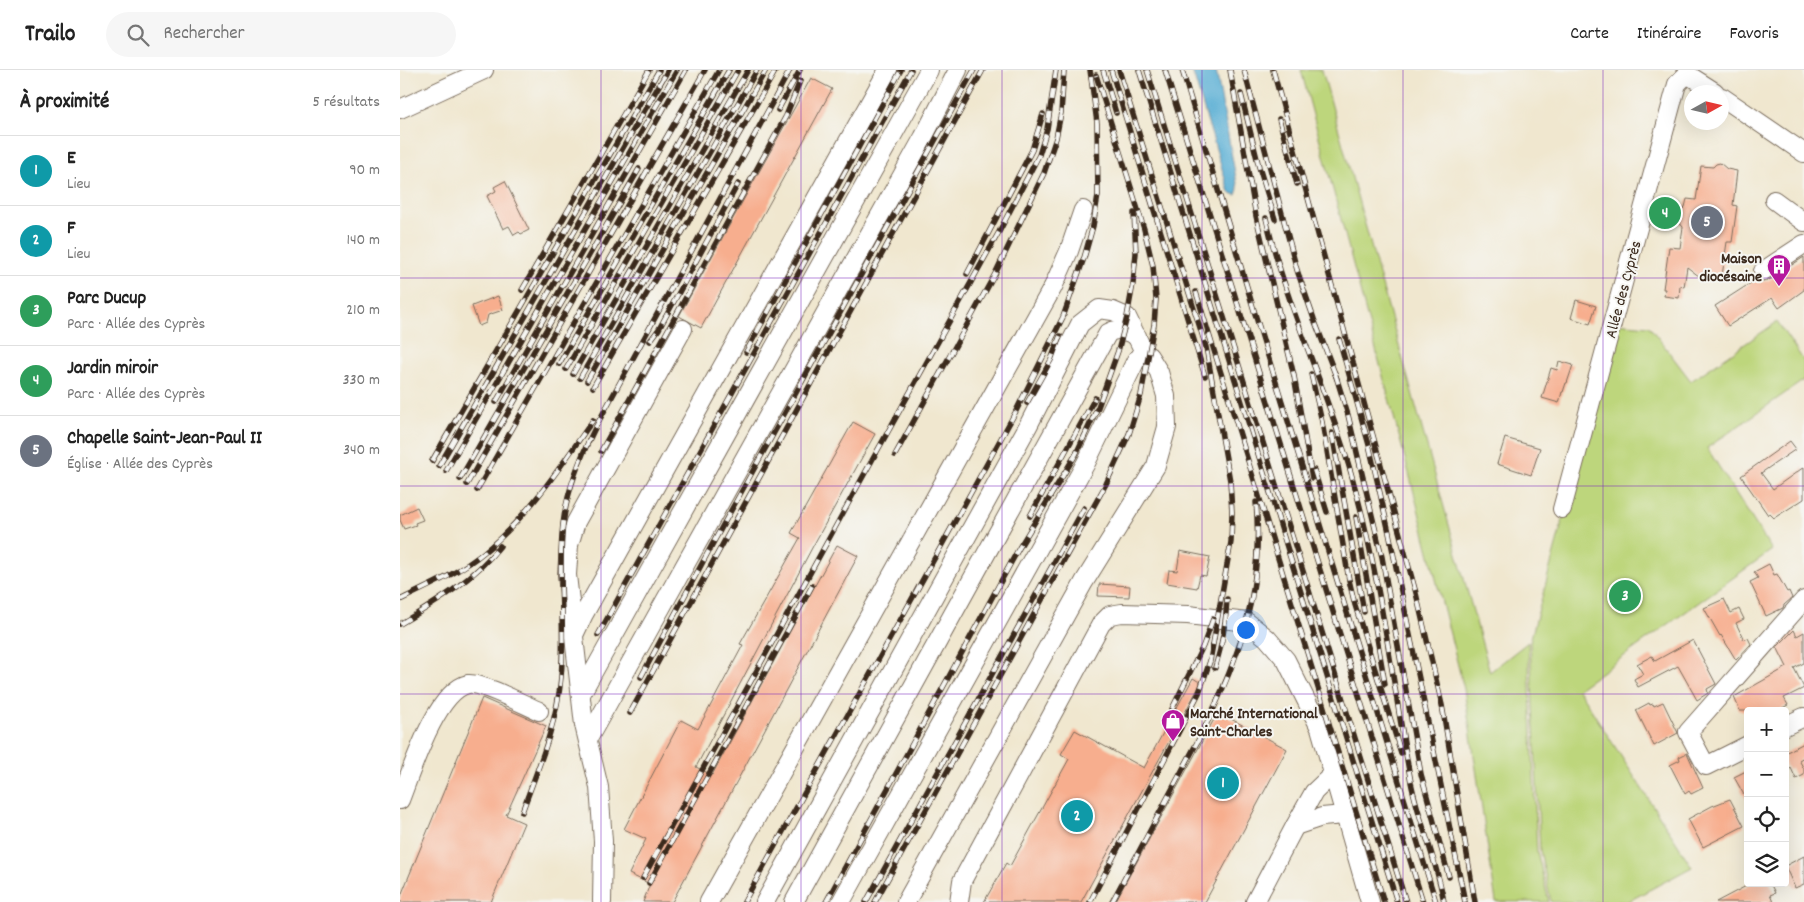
<!DOCTYPE html>
<html lang="fr">
<head>
<meta charset="utf-8">
<style>
  body { margin:0; font-family:Dekko,sans-serif; background:#f6f6f6; color:#222 }
  .controls { position:absolute; right:15px; bottom:15px; display:grid; overflow:hidden; border-radius:5px; box-shadow:0 5px 20px #0002 }
  .controls button { width:45px; height:45px; display:grid; place-items:center; padding:0; border:0; border-bottom:1px solid #e0e0e0; background:#fff; color:#222; font:25px sans-serif }
  .compass { position:absolute; left:1284px; top:15px; width:45px; height:45px; border-radius:50%; background:#fff; box-shadow:0 5px 20px #0002; rotate:82deg }
  .you { position:absolute; left:845px; top:559px; width:18px; height:18px; margin:-12px; border:4px solid #fff; border-radius:50%; background:#1a73e8; box-shadow:0 0 0 8px #1a73e833 }
  .badge { display:grid; place-items:center; width:32px; height:32px; border-radius:50%; background:#b5179e; color:#fff; font-size:16px; font-weight:700 }
  .pin { position:absolute; translate:-50% -50%; border:2px solid #fff; box-shadow:0 1px 5px #0006 }
  .list { margin:0; padding:0; list-style:none }
  h2 { display:flex; justify-content:space-between; align-items:center; height:65px; margin:0; padding:0 20px; font-size:21px }
  h2 small { font-size:16px; font-weight:400; color:#767676 }
  .list li { display:grid; grid-template-columns:32px 1fr auto; gap:15px; align-items:center; box-sizing:border-box; height:70px; padding:0 20px; border-top:1px solid #e0e0e0 }
  .list b { display:block; font-size:19px; white-space:nowrap }
  .list p { margin:0; font-size:16px; white-space:nowrap; color:#767676 }
  .list em { font-size:16px; font-style:normal; color:#767676 }
  .icon { flex:none; width:28px; height:28px; fill:none; stroke:currentColor; stroke-width:2; stroke-linecap:round; stroke-linejoin:round }
  .map { position:relative; flex:none; width:1404px; height:832px; overflow:hidden }
  header { display:flex; align-items:center; gap:30px; box-sizing:border-box; height:70px; padding:0 25px; background:#fff; border-bottom:1px solid #e0e0e0 }
  header strong { font-size:24px }
  nav { display:flex; gap:28px; margin-inline-start:auto; font-size:18px }
  .search { width:350px; height:45px; background:#f6f6f6; display:flex; align-items:center; gap:12px; box-sizing:border-box; padding:0 18px; border-radius:28px; color:#767676; font-size:19px }
  main { display:flex }
  aside { flex:1; background:#fff }
  .map>svg:first-child { display:block }
</style>
</head>
<body>
<header>
<strong>Trailo</strong>
<div class="search"><svg class="icon" aria-label="search" viewBox="0 0 24 24"><circle cx="10" cy="10" r="6"/><path d="M15 15l6 6"/></svg>Rechercher</div>
<nav><a>Carte</a><a>Itinéraire</a><a>Favoris</a></nav>
</header>
<main>
<aside>
<h2>À proximité<small>5 résultats</small></h2>
<ul class="list">
<li><span class="badge" style="background:#0f9aa8">1</span><div><b>E</b><p>Lieu</p></div><em>90 m</em></li>
<li><span class="badge" style="background:#0f9aa8">2</span><div><b>F</b><p>Lieu</p></div><em>140 m</em></li>
<li><span class="badge" style="background:#2e9e5b">3</span><div><b>Parc Ducup</b><p>Parc · Allée des Cyprès</p></div><em>210 m</em></li>
<li><span class="badge" style="background:#2e9e5b">4</span><div><b>Jardin miroir</b><p>Parc · Allée des Cyprès</p></div><em>330 m</em></li>
<li><span class="badge" style="background:#6b7280">5</span><div><b>Chapelle Saint-Jean-Paul II</b><p>Église · Allée des Cyprès</p></div><em>340 m</em></li>
</ul>
</aside>
<div class="map">
<svg width="1404" height="832" viewBox="0 0 1404 832">
  <rect width="100%" height="100%" fill="#f6f6f2"/>
  <filter id="ink" filterUnits="userSpaceOnUse"><feTurbulence type="fractalNoise" baseFrequency=".02" numOctaves="2"/><feDisplacementMap in="SourceGraphic" scale="10" xChannelSelector="R" yChannelSelector="G"/><feConvolveMatrix kernelMatrix="1 2 1 2 8 2 1 2 1" color-interpolation-filters="sRGB"/></filter>
  <filter id="wash" filterUnits="userSpaceOnUse"><feTurbulence type="fractalNoise" baseFrequency=".0096" numOctaves="4" result="noise"/><feDisplacementMap in="SourceGraphic" scale="20" xChannelSelector="R" yChannelSelector="G"/><feGaussianBlur stdDeviation="1.12" result="paint"/><feColorMatrix in="noise" values="0 0 0 0 0 0 0 0 0 0 0 0 0 0 0 0 0 1.4 0 .05"/><feComposite in="paint" operator="in"/></filter>
  <g filter="url(#wash)">
    <rect width="100%" height="100%" fill="#f0e7cf"/>
    <!-- green -->
    <g fill="#bdd67b" stroke="#7c804c">
      <path d="M 901,0 L 922,0 L 1090,602 L 1128,572 L 1137,781 L 1149,832 L 1096,832 L 1064,619 L 1010,407 Z"/>
      <path d="M 1377,252 L 1404,291 L 1404,310 L 1307,378 L 1372,480 L 1178,619 L 1292,797 L 1227,832 L 1151,832 L 1140,781 L 1130,572 L 1216,253 L 1249,256 L 1291,311 Z"/>
    </g>
    <!-- water -->
    <path fill="#58aed4" stroke="#4a6c79" d="M 792,0 L 816,0 L 838,119 L 836,125 L 829,122 Z"/>
    <g id="blocks">
      <!-- building -->
      <g fill="#f7ae8e">
        <path d="M 411,8 L 432,19 L 301,258 L 279,246 Z"/>
        <path d="M 1320,93 L 1327,99 L 1337,101 L 1333,135 L 1337,136 L 1332,172 L 1327,172 L 1322,206 L 1311,205 L 1304,210 L 1287,197 L 1284,217 L 1280,216 L 1279,228 L 1264,226 L 1265,219 L 1263,219 L 1269,177 L 1280,178 L 1283,157 L 1278,151 L 1279,142 L 1285,137 L 1287,129 L 1296,130 L 1301,96 L 1313,97 L 1316,94 Z"/>
        <path d="M 105,111 L 129,160 L 121,164 L 119,162 L 114,165 L 109,156 L 103,159 L 87,126 L 96,121 L 94,117 Z"/>
        <path d="M 1404,187 L 1404,220 L 1379,238 L 1372,228 L 1328,256 L 1315,236 L 1357,209 L 1363,212 L 1369,210 Z"/>
        <path d="M 98,226 L 103,240 L 88,245 L 86,253 L 79,256 L 72,236 Z"/>
        <path d="M 1176,230 L 1196,236 L 1190,254 L 1171,248 Z"/>
        <path d="M 1159,291 L 1173,295 L 1167,313 L 1166,313 L 1163,322 L 1162,322 L 1159,333 L 1142,328 L 1151,298 L 1157,300 Z"/>
        <path d="M 453,352 L 475,364 L 413,476 L 296,697 L 312,705 L 437,475 L 458,486 L 272,832 L 243,832 L 250,814 L 229,804 L 246,769 L 224,759 L 281,650 L 298,659 L 343,575 L 340,574 L 400,468 L 391,463 Z"/>
        <path d="M 1105,368 L 1140,378 L 1131,405 L 1097,394 Z"/>
        <path d="M 1390,371 L 1396,379 L 1361,403 L 1373,419 L 1404,397 L 1404,429 L 1374,448 L 1370,444 L 1368,445 L 1341,406 Z"/>
        <path d="M 17,437 L 23,450 L 15,453 L 16,455 L 4,459 L 0,450 L 0,445 Z"/>
        <path d="M 780,481 L 810,487 L 806,506 L 800,505 L 797,518 L 767,513 L 769,500 L 777,501 Z"/>
        <path d="M 1369,494 L 1374,505 L 1377,504 L 1387,522 L 1389,521 L 1392,528 L 1384,535 L 1383,538 L 1366,546 L 1350,512 L 1358,508 L 1354,502 Z"/>
        <path d="M 699,514 L 730,516 L 729,527 L 698,526 Z"/>
        <path d="M 1324,529 L 1331,543 L 1339,539 L 1344,549 L 1336,553 L 1344,570 L 1348,568 L 1351,574 L 1336,590 L 1321,565 L 1320,566 L 1304,538 Z"/>
        <path d="M 1394,560 L 1397,566 L 1404,562 L 1404,593 L 1394,598 L 1404,618 L 1384,628 L 1388,635 L 1377,641 L 1340,641 L 1334,627 L 1387,597 L 1377,577 Z"/>
        <path d="M 1293,570 L 1316,614 L 1307,619 L 1308,623 L 1297,630 L 1278,596 L 1238,617 L 1234,609 L 1243,604 L 1237,594 L 1252,586 L 1255,591 Z"/>
        <path d="M 793,608 L 801,613 L 681,832 L 584,832 L 606,793 L 610,796 L 669,689 L 661,684 L 675,660 L 744,698 Z"/>
        <path d="M 82,628 L 146,656 L 106,745 L 124,753 L 91,832 L 0,832 L 0,828 Z"/>
        <path d="M 1263,632 L 1278,663 L 1254,676 L 1236,640 L 1249,633 L 1250,635 L 1253,634 L 1254,636 Z"/>
        <path d="M 818,642 L 887,679 L 805,832 L 715,832 Z"/>
        <path d="M 1404,673 L 1404,687 L 1399,690 L 1404,699 L 1404,705 L 1396,709 L 1391,698 L 1388,700 L 1385,694 L 1385,683 Z"/>
        <path d="M 1287,683 L 1303,718 L 1291,724 L 1289,721 L 1285,724 L 1270,695 L 1280,690 L 1279,687 Z"/>
        <path d="M 1348,700 L 1348,732 L 1334,707 Z"/>
        <path d="M 1330,729 L 1344,756 L 1303,777 L 1288,749 L 1312,736 Z"/>
        <path d="M 1404,786 L 1404,814 L 1395,818 L 1385,796 Z"/>
        <path d="M 1352,813 L 1370,813 L 1375,823 L 1370,825 L 1373,832 L 1316,832 Z"/>
      </g>
    </g>
  </g>
  <g filter="url(#ink)">
    <use href="#blocks" fill-opacity="0" stroke="#7a6c5c" stroke-width="1"/>
    <g fill="none" stroke-linecap="round" stroke-linejoin="round">
      <!-- minor casing -->
      <g stroke="#7a6c5c" stroke-width="20">
        <g id="minor">
          <path d="M 1322,27 L 1404,83"/>
          <path d="M 0,39 L 84,0"/>
          <path d="M 1374,130 L 1404,152"/>
          <path d="M 1363,201 L 1404,174"/>
          <path d="M 1162,439 L 1277,14 L 1284,7 L 1290,6 L 1315,22"/>
          <path d="M 175,563 L 184,544 L 488,0"/>
          <path d="M 181,624 L 529,0"/>
          <path d="M 1385,656 L 1404,647"/>
          <path d="M 188,669 L 523,68 L 558,0"/>
          <path d="M 1348,675 L 1306,696 L 1288,662 L 1404,530"/>
          <path d="M 934,703 L 914,722 L 895,756 L 922,747 L 944,745"/>
          <path d="M 0,730 C 11,702 36,621 68,614 C 81,612 125,635 139,641"/>
          <path d="M 202,832 L 203,771 L 199,717 L 184,655 L 167,505 L 169,475 L 176,452 L 283,259"/>
          <path d="M 309,832 L 653,217 L 669,181 L 683,140"/>
          <path d="M 365,832 L 628,356 L 680,254 L 699,239 L 713,241 L 727,247 L 745,284"/>
          <path d="M 394,832 L 708,263 C 718,257 726,261 737,266"/>
          <path d="M 441,832 L 686,393 L 736,290 L 745,284 L 749,286 L 759,302 L 766,326 L 767,357 L 756,396 L 684,512 L 506,832"/>
          <path d="M 559,832 L 562,811 L 701,554 L 710,545 L 722,543 L 788,545 L 847,552 L 867,568 L 886,590 L 920,658 L 970,832"/>
          <path d="M 855,832 L 895,756"/>
        </g>
      </g>
      <!-- minor -->
      <use href="#minor" stroke="#fff" stroke-width="18"/>
      <!-- rail casing -->
      <g stroke="#3b2a1e" stroke-width="5.5">
        <g id="rail">
          <path d="M 703,0 L 716,43"/>
          <path d="M 711,0 L 805,306"/>
          <path d="M 739,0 L 997,832"/>
          <path d="M 747,0 L 1006,832"/>
          <path d="M 765,0 L 1023,832"/>
          <path d="M 782,0 L 856,247 L 1036,832"/>
          <path d="M 830,0 L 856,146 L 894,306 L 912,408"/>
          <path d="M 844,0 L 897,200 L 914,249 L 937,309"/>
          <path d="M 873,0 L 1016,523 L 1042,635 L 1075,832"/>
          <path d="M 841,24 L 859,97 L 875,149"/>
          <path d="M 378,40 L 400,0"/>
          <path d="M 879,49 L 897,114"/>
          <path d="M 866,148 C 886,236 926,317 951,403 C 980,504 992,609 1011,712 C 1019,752 1037,791 1044,832"/>
          <path d="M 567,204 L 632,80 L 643,44"/>
          <path d="M 122,220 L 249,0"/>
          <path d="M 796,222 L 984,832"/>
          <path d="M 939,269 L 969,375 L 988,458 L 1065,832"/>
          <path d="M 250,271 L 259,259 L 338,114"/>
          <path d="M 346,282 L 501,0"/>
          <path d="M 159,294 L 329,0"/>
          <path d="M 166,299 L 338,0"/>
          <path d="M 935,303 L 948,345 L 982,487 L 1021,704 L 1049,807"/>
          <path d="M 173,304 L 348,0"/>
          <path d="M 911,304 L 922,352 L 949,510 L 955,535 L 1001,683"/>
          <path d="M 180,308 L 357,0"/>
          <path d="M 187,311 L 366,0"/>
          <path d="M 193,317 L 376,0"/>
          <path d="M 96,332 L 286,0"/>
          <path d="M 627,333 L 651,290 L 660,266"/>
          <path d="M 932,363 L 964,542"/>
          <path d="M 201,381 L 386,46 L 400,11"/>
          <path d="M 495,385 L 595,204 L 644,103 L 656,68 L 661,43 L 664,0"/>
          <path d="M 32,391 L 259,0"/>
          <path d="M 39,396 L 268,0"/>
          <path d="M 914,400 L 927,442"/>
          <path d="M 46,401 L 277,0"/>
          <path d="M 60,409 L 239,99"/>
          <path d="M 67,414 L 305,0"/>
          <path d="M 77,420 L 319,0"/>
          <path d="M 630,446 L 695,328"/>
          <path d="M 956,447 L 985,614"/>
          <path d="M 0,530 C 28,516 59,503 83,483 C 128,447 160,397 193,350"/>
          <path d="M 0,554 C 37,532 73,510 100,476"/>
          <path d="M 198,565 L 511,0"/>
          <path d="M 815,598 C 822,575 826,553 827,529"/>
          <path d="M 241,607 L 312,475 L 574,0"/>
          <path d="M 772,639 L 803,576 L 813,549"/>
          <path d="M 230,643 L 583,0"/>
          <path d="M 122,742 C 138,698 157,654 161,607 C 166,556 157,505 163,454 C 167,421 179,390 194,360 L 390,0"/>
          <path d="M 243,808 L 460,412 L 599,162 L 639,85 L 647,59 L 656,0"/>
          <path d="M 249,813 L 412,516"/>
          <path d="M 344,832 L 615,343 L 663,247 L 684,188 L 693,156 L 698,125 L 697,53 L 690,0"/>
          <path d="M 426,832 L 619,478 L 676,384 L 698,337 L 718,281 L 727,247 L 733,214 L 736,183 L 734,143"/>
          <path d="M 466,832 L 684,438"/>
          <path d="M 475,832 L 706,414 L 729,364 L 741,325 L 754,255 L 756,229 L 753,196 L 744,159 L 696,5"/>
          <path d="M 690,832 L 799,623 L 810,591 L 831,472 L 832,442 L 830,411 L 806,277 L 719,0"/>
          <path d="M 712,832 L 801,665 C 840,587 864,520 856,432"/>
        </g>
      </g>
      <!-- rail -->
      <use href="#rail" stroke="#f6f6f2" stroke-width="4" stroke-dasharray="11" stroke-linecap="butt"/>
    </g>
  </g>
  <!-- grid -->
  <path fill="none" stroke="#7b2cbf" stroke-width="1" stroke-opacity="0.55" d="M 201,0 L 201,832M 401,0 L 401,832M 602,0 L 602,832M 802,0 L 802,832M 1003,0 L 1003,832M 1203,0 L 1203,832M 0,208 L 1404,208M 0,416 L 1404,416M 0,624 L 1404,624"/>
  <!-- icons -->
  <defs>
    <g id="building-pin" transform="scale(1.25)"><path d="M0 17L-7.5 6A9.5 9.5 0 1 1 7.5 6Z" fill="#b5179e" stroke="#f6f6f2"/><path d="M-4-6H4V6H1V3H-1V6H-4ZM-2.5-4.3h1.7v1.8h-1.7ZM.8-4.3h1.7v1.8H.8ZM-2.5-1h1.7V.8h-1.7ZM.8-1h1.7V.8H.8Z" fill="#fff"/></g>
    <g id="shop-pin" transform="scale(1.25)"><path d="M0 17L-7.5 6A9.5 9.5 0 1 1 7.5 6Z" fill="#b5179e" stroke="#f6f6f2"/><path d="M-5-2.5h2.3a2.7 3.5 0 0 1 5.4 0H5L5.5 6h-11ZM-1.5-2.5h3a1.5 2.3 0 0 0-3 0Z" fill="#fff"/></g>
  </defs>
  <g fill-rule="evenodd">
    <use href="#building-pin" x="1379" y="196"/>
    <use href="#shop-pin" x="773" y="651"/>
  </g>
  <g text-anchor="middle" stroke-width="4" stroke-linejoin="round" paint-order="stroke">
    <!-- poi labels -->
    <g font-size="16" font-weight="bold" fill="#3b2a1e" stroke="#f6f6f2" text-anchor="end">
      <text x="1362" y="193">Maison<tspan x="1362" dy="18">diocésaine</tspan></text>
      <text x="790" y="648" text-anchor="start">Marché International<tspan x="790" dy="18">Saint-Charles</tspan></text>
    </g>
    <!-- street labels -->
    <g font-size="16" fill="#3b2a1e" stroke="#f6f6f2">
      <text transform="translate(1222 219) rotate(-75)" y="6">Allée des Cyprès</text>
    </g>
  </g>
</svg>
<div class="controls">
<button>+</button>
<button>−</button>
<button><svg class="icon" aria-label="locate" viewBox="0 0 24 24"><circle cx="12" cy="12" r="6"/><path d="M12 2v4M12 18v4M2 12h4M18 12h4"/></svg></button>
<button><svg class="icon" aria-label="layers" viewBox="0 0 24 24"><path d="M12 4l9 5-9 5-9-5zM3 14l9 5 9-5"/></svg></button>
</div>
<svg class="compass" viewBox="-18 -18 36 36"><path d="M0-13l5 13h-10z" fill="#e53935"/><path d="M0 13l5-13h-10z" fill="#767676"/></svg>
<div class="you"></div>
<div class="pin badge" style="left:823px;top:713px;background:#0f9aa8">1</div>
<div class="pin badge" style="left:677px;top:746px;background:#0f9aa8">2</div>
<div class="pin badge" style="left:1225px;top:526px;background:#2e9e5b">3</div>
<div class="pin badge" style="left:1265px;top:143px;background:#2e9e5b">4</div>
<div class="pin badge" style="left:1307px;top:152px;background:#6b7280">5</div>
</div>
</main>
</body>
</html>
